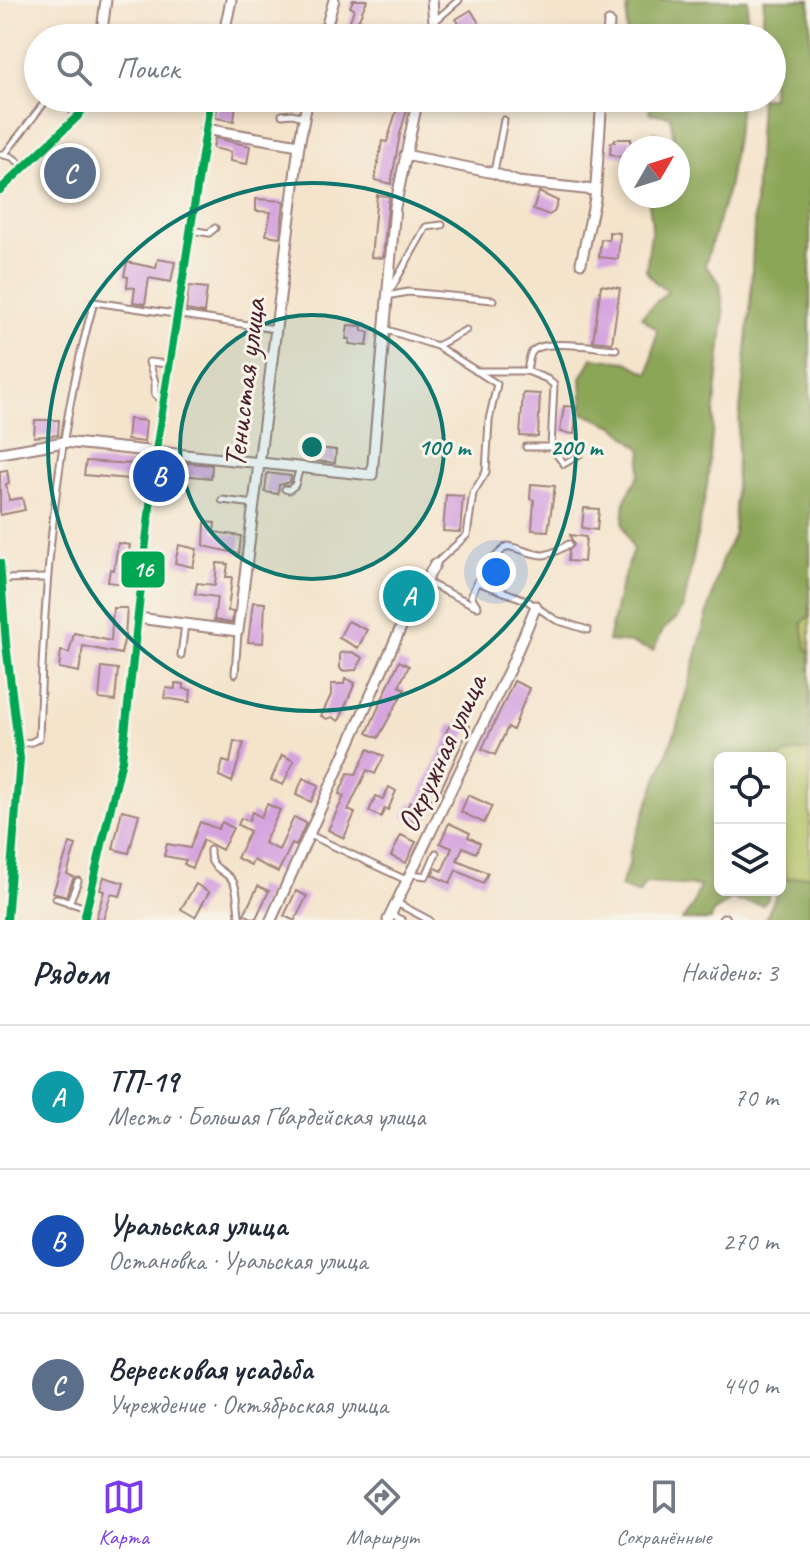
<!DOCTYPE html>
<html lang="ru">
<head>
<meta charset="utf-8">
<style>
  body { margin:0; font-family:Caveat,sans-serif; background:#f2f2f3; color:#1f2937 }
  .controls { position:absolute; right:24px; bottom:24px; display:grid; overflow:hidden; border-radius:12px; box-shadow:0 4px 12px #0003 }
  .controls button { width:72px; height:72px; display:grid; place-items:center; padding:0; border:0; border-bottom:2px solid #e0e1e3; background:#fff; color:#1f2937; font:40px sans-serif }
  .compass { position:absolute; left:618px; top:136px; width:72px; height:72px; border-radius:50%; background:#fff; box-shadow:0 4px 12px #0003; rotate:51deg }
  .you { position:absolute; left:496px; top:572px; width:28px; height:28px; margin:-20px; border:6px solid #fff; border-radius:50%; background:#1a73e8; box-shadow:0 0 0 12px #1a73e833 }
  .badge { display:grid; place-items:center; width:52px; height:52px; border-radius:50%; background:#7c3aed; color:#fff; font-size:26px; font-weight:700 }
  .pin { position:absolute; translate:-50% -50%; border:4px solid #fff; box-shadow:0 2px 8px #0006 }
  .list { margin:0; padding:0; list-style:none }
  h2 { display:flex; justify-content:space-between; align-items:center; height:104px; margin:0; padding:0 32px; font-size:34px }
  h2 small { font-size:26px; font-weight:400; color:#747a83 }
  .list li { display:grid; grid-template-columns:52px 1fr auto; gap:24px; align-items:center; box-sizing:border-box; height:144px; padding:0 32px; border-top:2px solid #e0e1e3 }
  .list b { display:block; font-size:30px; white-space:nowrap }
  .list p { margin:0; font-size:26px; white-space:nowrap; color:#747a83 }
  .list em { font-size:26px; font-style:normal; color:#747a83 }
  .icon { flex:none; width:44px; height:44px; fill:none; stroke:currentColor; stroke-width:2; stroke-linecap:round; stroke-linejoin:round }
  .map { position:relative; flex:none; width:810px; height:920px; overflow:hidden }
  .search { position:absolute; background:#fff; box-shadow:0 4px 12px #0003; left:24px; right:24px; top:24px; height:88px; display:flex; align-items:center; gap:20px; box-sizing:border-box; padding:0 28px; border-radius:44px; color:#747a83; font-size:30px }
  .sheet { height:536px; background:#fff }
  nav { display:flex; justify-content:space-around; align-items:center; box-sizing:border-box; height:112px; border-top:2px solid #e0e1e3; background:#fff; font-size:22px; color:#747a83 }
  nav a { display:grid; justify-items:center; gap:4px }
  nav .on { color:#7c3aed }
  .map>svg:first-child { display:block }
</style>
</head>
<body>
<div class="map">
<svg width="810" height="920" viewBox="0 0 810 920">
  <rect width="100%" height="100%" fill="#f7f3e8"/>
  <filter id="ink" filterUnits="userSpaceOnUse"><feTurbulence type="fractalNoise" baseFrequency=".0125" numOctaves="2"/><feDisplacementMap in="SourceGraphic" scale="16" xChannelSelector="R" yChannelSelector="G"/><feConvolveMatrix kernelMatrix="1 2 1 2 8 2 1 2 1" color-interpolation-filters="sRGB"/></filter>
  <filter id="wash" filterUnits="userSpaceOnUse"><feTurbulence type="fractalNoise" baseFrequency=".006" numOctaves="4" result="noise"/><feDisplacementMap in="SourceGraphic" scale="32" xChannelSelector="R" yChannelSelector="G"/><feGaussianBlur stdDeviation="1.8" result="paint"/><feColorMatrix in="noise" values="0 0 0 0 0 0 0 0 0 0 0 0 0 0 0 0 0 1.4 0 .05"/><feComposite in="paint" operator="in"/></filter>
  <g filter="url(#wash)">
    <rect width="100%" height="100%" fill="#f4e4cc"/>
    <!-- green -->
    <path fill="#b1c063" stroke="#7e7047" stroke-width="2" d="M 810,467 L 810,920 L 787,881 L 780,844 L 780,758 L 763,758 Z"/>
    <!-- forest -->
    <g fill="#8ca659" stroke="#6b6242" stroke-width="2">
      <path d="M 628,0 L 748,0 L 746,38 L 626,38 Z"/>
      <path d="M 764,0 L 810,0 L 810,615 L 802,623 L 806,648 L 810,652 L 810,750 L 792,752 L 778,758 L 720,758 L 720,890 L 769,890 L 768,899 L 763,905 L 731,900 L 712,913 L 711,920 L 682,920 L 692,907 L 700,886 L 645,883 L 639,894 L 620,887 L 629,865 L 630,851 L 677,727 L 722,559 L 734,534 L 738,432 L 750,311 L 760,98 L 772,98 L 772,38 L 762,38 Z"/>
      <path d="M 651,98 L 742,98 L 728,189 L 705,265 L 720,283 L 724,315 L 707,486 L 684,605 L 677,618 L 663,630 L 653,651 L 631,643 L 608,641 L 619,592 L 633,549 L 623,524 L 625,500 L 639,474 L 642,450 L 616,427 L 583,413 L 581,378 L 592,358 L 627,362 L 649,374 L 657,329 L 641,317 L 668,291 L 655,282 L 646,271 L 652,225 L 648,196 L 678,196 L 678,148 L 648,148 L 654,132 L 675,144 L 670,116 L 649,113 Z"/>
      <path d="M 810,875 L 810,920 L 766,920 C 770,905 779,893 781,880 Z"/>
    </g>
    <g id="blocks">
      <!-- building -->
      <g fill="#d5a4df">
        <path d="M 353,0 L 367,0 L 358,21 L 364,23 L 360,37 L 346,32 L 354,9 L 350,7 Z"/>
        <path d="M 471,10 L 482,28 L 468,37 L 456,19 Z"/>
        <path d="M 400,98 L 410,99 L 400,134 L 391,184 L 375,180 L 382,141 L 387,142 Z"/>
        <path d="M 218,100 L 236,103 L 234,121 L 216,118 Z"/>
        <path d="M 215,138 L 250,146 L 247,164 L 230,161 L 231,152 L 213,148 Z"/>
        <path d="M 615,139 L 631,139 L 630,159 L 610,154 L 611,142 L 615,142 Z"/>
        <path d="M 68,162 L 81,169 L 69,190 L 56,183 Z"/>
        <path d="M 539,192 L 558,201 L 554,212 L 549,215 L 533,209 Z"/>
        <path d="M 377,195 L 389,196 L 383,258 L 371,257 Z"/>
        <path d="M 256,199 L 284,201 L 280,237 L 266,235 L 271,212 L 256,211 Z"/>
        <path d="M 609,232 L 620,233 L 618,259 L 599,257 L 601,239 L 609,240 Z"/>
        <path d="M 158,259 L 175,262 L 171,282 L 149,278 L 145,304 L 133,302 L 135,288 L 127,287 L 128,277 L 124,276 L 127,262 L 156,268 Z"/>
        <path d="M 601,285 L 620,288 L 612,343 L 593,341 Z"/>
        <path d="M 189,286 L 207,288 L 204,313 L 186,310 Z"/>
        <path d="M 348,325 L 362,326 L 362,331 L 369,332 L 367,346 L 349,344 L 350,339 L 346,339 Z"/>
        <path d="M 523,393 L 540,394 L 538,437 L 520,436 Z"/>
        <path d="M 564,406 L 577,407 L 574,434 L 560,432 Z"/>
        <path d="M 129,419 L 146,421 L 144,442 L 127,440 Z"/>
        <path d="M 35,420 L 59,420 L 58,435 L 34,437 Z"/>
        <path d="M 308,447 L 336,450 L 335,463 L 307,460 Z"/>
        <path d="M 86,461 L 132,464 L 129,479 L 84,475 Z"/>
        <path d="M 165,461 L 212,465 L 211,478 L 181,475 L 180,483 L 162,480 Z"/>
        <path d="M 7,470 L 9,483 L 6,484 L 9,500 L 22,498 L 25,510 L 0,515 L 0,471 Z"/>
        <path d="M 267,473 L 291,476 L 290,482 L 279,485 L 278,494 L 265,492 Z"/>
        <path d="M 531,484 L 555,486 L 548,531 L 532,530 L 534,500 L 530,499 Z"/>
        <path d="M 446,495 L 463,496 L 460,532 L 443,531 Z"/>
        <path d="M 584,508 L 599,509 L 597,530 L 582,528 Z"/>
        <path d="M 205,522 L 215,523 L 214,532 L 241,536 L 239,554 L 204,546 Z"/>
        <path d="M 570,535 L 586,537 L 584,562 L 568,561 L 569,550 L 574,545 Z"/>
        <path d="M 118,543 L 130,545 L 123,584 L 108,582 L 110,569 L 114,570 Z"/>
        <path d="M 179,545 L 197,549 L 193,567 L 175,563 Z"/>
        <path d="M 217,563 L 228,564 L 226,577 L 232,577 L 228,611 L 233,612 L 232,623 L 214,620 L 217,597 L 195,594 L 197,583 L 215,585 Z"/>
        <path d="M 253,602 L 265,603 L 263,643 L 248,642 Z"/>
        <path d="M 113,608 L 127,608 L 125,636 L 121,654 L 83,646 L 79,672 L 59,668 L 61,651 L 69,653 L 74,633 L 111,641 Z"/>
        <path d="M 348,621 L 367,630 L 358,648 L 339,638 Z"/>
        <path d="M 352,652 L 363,658 L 356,670 L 342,671 L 340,668 L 340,653 Z"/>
        <path d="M 399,661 L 409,666 L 399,686 L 405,689 L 378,738 L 367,733 Z"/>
        <path d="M 102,667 L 118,669 L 115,701 L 99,699 Z"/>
        <path d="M 345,678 L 355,683 L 339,721 L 332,717 L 327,719 L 321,716 L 331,695 L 331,684 L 344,684 Z"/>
        <path d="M 514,681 L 529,688 L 513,730 L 508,727 L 495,755 L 482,749 Z"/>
        <path d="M 175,683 L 184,684 L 184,689 L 191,690 L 190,702 L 164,698 L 166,688 L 175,689 Z"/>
        <path d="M 459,720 L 470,726 L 436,800 L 430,798 L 418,823 L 403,816 L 410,802 L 415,804 L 449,734 L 446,732 L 451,723 L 457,726 Z"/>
        <path d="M 234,741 L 244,743 L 232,782 L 219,776 L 223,761 L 230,763 Z"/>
        <path d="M 368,749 L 384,756 L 375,774 L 367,770 L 348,810 L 355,813 L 344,838 L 328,830 L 344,796 L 339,794 L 348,773 L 356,774 Z"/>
        <path d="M 282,755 L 294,761 L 283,785 L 271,780 Z"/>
        <path d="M 303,778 L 319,785 L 311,802 L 296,795 Z"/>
        <path d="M 389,787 L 396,791 L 388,810 L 385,808 L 381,817 L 369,811 L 376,796 L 383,799 Z"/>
        <path d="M 468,795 L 492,806 L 484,823 L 461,812 Z"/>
        <path d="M 267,804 L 280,810 L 264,843 L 279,850 L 294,817 L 306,823 L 296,846 L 292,844 L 278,872 L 253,860 L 251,865 L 237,858 L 250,831 L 238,825 L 241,818 L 249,821 L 252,812 L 261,817 Z"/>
        <path d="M 122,810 L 139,814 L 129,853 L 113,849 Z"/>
        <path d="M 200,822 L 218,829 L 222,822 L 233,828 L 222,850 L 203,840 L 192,868 L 184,864 L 186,860 L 164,856 L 167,844 L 190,848 Z"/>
        <path d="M 449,823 L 470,833 L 468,837 L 480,843 L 476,853 L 463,847 L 457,860 L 488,873 L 483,883 L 456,870 L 450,883 L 432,875 L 436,868 L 442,871 L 452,848 L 440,843 Z"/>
        <path d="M 401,835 L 416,842 L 406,863 L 391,856 Z"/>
        <path d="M 70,843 L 76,845 L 67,874 L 74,877 L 66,896 L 53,892 Z"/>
        <path d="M 104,877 L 124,883 L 120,896 L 111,894 L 103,920 L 96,918 L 104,891 L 100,890 Z"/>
        <path d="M 196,884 L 209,892 L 195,917 L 181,909 Z"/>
        <path d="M 258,886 L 269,891 L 255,920 L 244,914 Z"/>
        <path d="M 296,891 L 307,896 L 295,920 L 293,920 L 284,916 Z"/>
      </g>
    </g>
  </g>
  <g filter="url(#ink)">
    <use href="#blocks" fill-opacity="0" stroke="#9f827c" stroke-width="2"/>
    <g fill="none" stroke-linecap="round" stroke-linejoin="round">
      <!-- lane casing -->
      <g stroke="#9f827c" stroke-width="9">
        <g id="lane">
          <path d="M 435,21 L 459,0"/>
          <path d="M 58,98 L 78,116"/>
          <path d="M 282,115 L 292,114 L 304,117"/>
          <path d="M 0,154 L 12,157 L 24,166"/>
          <path d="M 4,155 L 48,98"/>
          <path d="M 494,172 L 504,120"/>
          <path d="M 190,230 L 209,233 L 215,228"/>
          <path d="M 391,289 L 426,227 L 442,225"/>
          <path d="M 387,296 L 408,292 L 493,300"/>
          <path d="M 384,329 L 437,346 L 497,384 L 489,420 L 486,472 L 473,493 L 467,535 L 435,564"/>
          <path d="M 437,346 L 466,330"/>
          <path d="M 476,371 L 527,371"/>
          <path d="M 162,401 L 155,394 L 155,382 L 149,362 L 168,364"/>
          <path d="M 526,447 L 551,447 L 554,385 L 547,379 L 527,371 C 528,365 529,357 532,352 C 544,338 597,348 616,349"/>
          <path d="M 551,447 L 564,464 L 580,454"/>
          <path d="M 285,489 L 289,490 L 295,485 L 300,467"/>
          <path d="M 222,500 L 255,504"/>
          <path d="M 2,579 L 47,578"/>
          <path d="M 426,582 L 476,606"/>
          <path d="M 477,582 L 494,568 L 495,557 L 507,546 C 540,553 538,563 569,544"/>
          <path d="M 478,607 L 471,596 L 477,582 L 526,600 L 556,620 L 588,630"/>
          <path d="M 181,655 L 185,624"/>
          <path d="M 235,674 L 238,632"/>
          <path d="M 19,744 L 32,742 L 39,738 C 44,592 54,442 94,302 L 275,329"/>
          <path d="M 310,835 L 406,880"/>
          <path d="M 210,850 C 209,869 222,868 232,880 C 239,889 237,909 240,920"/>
          <path d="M 412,874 L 426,876 L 436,853"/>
          <path d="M 56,898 L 86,908"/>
          <path d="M 69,903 L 78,881"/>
          <path d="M 397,903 L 429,920"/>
          <path d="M 391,915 L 402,920"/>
        </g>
      </g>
      <!-- street casing -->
      <g stroke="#9f827c" stroke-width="13">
        <g id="street">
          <path d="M 101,38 L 106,0"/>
          <path d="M 223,38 L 231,0"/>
          <path d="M 323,38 L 334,0"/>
          <path d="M 431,38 L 434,22 L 432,0"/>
          <path d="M 608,38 L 609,22"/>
          <path d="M 205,129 L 299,145"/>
          <path d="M 405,155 L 494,173 L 518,182 L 594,190"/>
          <path d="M 0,190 L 78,116 L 91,98"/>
          <path d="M 581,263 L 595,199 L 602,98"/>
          <path d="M 0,453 L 64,442 L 372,475 L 395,207 L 418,98"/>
          <path d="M 0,563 L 6,644 L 20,759 L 7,920"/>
          <path d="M 138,618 L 238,631 L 299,145 L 308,98"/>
          <path d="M 84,920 L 122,760 L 156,451 L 211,98"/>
          <path d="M 271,920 L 402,625 L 435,564"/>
          <path d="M 388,920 L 511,666 L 536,606"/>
          <path d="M 724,920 L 725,919"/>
        </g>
      </g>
      <!-- lane -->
      <use href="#lane" stroke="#fff" stroke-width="5"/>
      <!-- street -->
      <use href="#street" stroke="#fff" stroke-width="9"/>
      <!-- bus-1 casing -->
      <g stroke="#f7f3e8" stroke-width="14">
        <g id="bus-1">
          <path d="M 0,190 L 78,116 L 91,98"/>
          <path d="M 0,563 L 6,644 L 20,759 L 7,920"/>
          <path d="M 84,920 L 122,760 L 156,451 L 211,98"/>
        </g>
      </g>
      <!-- bus-1 -->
      <use href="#bus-1" stroke="#00a651" stroke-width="8"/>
    </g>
  </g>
  <!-- distance rings -->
  <circle cx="312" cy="447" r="132" fill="#0f766e" fill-opacity=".12"/>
  <g fill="none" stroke="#0f766e" stroke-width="4">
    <circle cx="312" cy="447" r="132"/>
    <circle cx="312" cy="447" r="264"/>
  </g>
  <g text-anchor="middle" stroke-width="6" stroke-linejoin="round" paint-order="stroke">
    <!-- street labels -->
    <g font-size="32" fill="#4a1f2b" stroke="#f7f3e8">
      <text transform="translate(244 383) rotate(-83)" y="11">Тенистая улица</text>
      <text transform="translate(441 753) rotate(-65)" y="11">Окружная улица</text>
    </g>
  </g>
  <circle cx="312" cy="447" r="12" fill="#0f766e" stroke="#f7f3e8" stroke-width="4"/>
  <g font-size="24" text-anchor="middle" font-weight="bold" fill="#0f766e" stroke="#f7f3e8" stroke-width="6" stroke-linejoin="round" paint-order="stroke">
    <text x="444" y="455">100 m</text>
    <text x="576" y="455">200 m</text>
  </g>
  <rect stroke="#f7f3e8" stroke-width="3" x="120" y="550" width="46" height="39" rx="8" fill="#00a651"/>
  <g font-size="22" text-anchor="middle" font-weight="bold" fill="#fff">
    <text x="143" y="577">16</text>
  </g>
</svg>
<div class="controls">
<button><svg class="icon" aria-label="locate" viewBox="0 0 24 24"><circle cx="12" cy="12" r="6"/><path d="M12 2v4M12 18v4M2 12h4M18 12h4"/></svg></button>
<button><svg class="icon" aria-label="layers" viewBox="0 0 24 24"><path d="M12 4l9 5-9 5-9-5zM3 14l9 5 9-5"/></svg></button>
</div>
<svg class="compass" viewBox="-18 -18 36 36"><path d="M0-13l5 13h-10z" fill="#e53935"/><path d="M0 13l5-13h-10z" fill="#747a83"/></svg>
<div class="you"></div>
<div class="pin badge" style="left:409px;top:596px;background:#0f9aa8">A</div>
<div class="pin badge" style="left:159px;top:476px;background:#1a4fb4">B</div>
<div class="pin badge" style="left:70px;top:173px;background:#5c6f8a">C</div>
<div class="search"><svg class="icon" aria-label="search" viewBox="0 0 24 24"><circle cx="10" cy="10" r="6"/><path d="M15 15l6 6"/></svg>Поиск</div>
</div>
<section class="sheet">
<h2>Рядом<small>Найдено: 3</small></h2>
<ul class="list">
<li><span class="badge" style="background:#0f9aa8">A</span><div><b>ТП-19</b><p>Место · Большая Гвардейская улица</p></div><em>70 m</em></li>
<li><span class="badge" style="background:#1a4fb4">B</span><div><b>Уральская улица</b><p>Остановка · Уральская улица</p></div><em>270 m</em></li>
<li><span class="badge" style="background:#5c6f8a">C</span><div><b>Вересковая усадьба</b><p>Учреждение · Октябрьская улица</p></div><em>440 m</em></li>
</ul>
</section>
<nav>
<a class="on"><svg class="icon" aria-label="map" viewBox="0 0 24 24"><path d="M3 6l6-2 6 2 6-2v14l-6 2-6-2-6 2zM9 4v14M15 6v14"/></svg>Карта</a>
<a><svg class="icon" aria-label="directions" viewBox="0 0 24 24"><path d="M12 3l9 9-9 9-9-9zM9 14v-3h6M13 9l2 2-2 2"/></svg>Маршрут</a>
<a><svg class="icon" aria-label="saved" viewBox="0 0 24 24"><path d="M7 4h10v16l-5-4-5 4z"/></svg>Сохранённые</a>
</nav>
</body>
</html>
